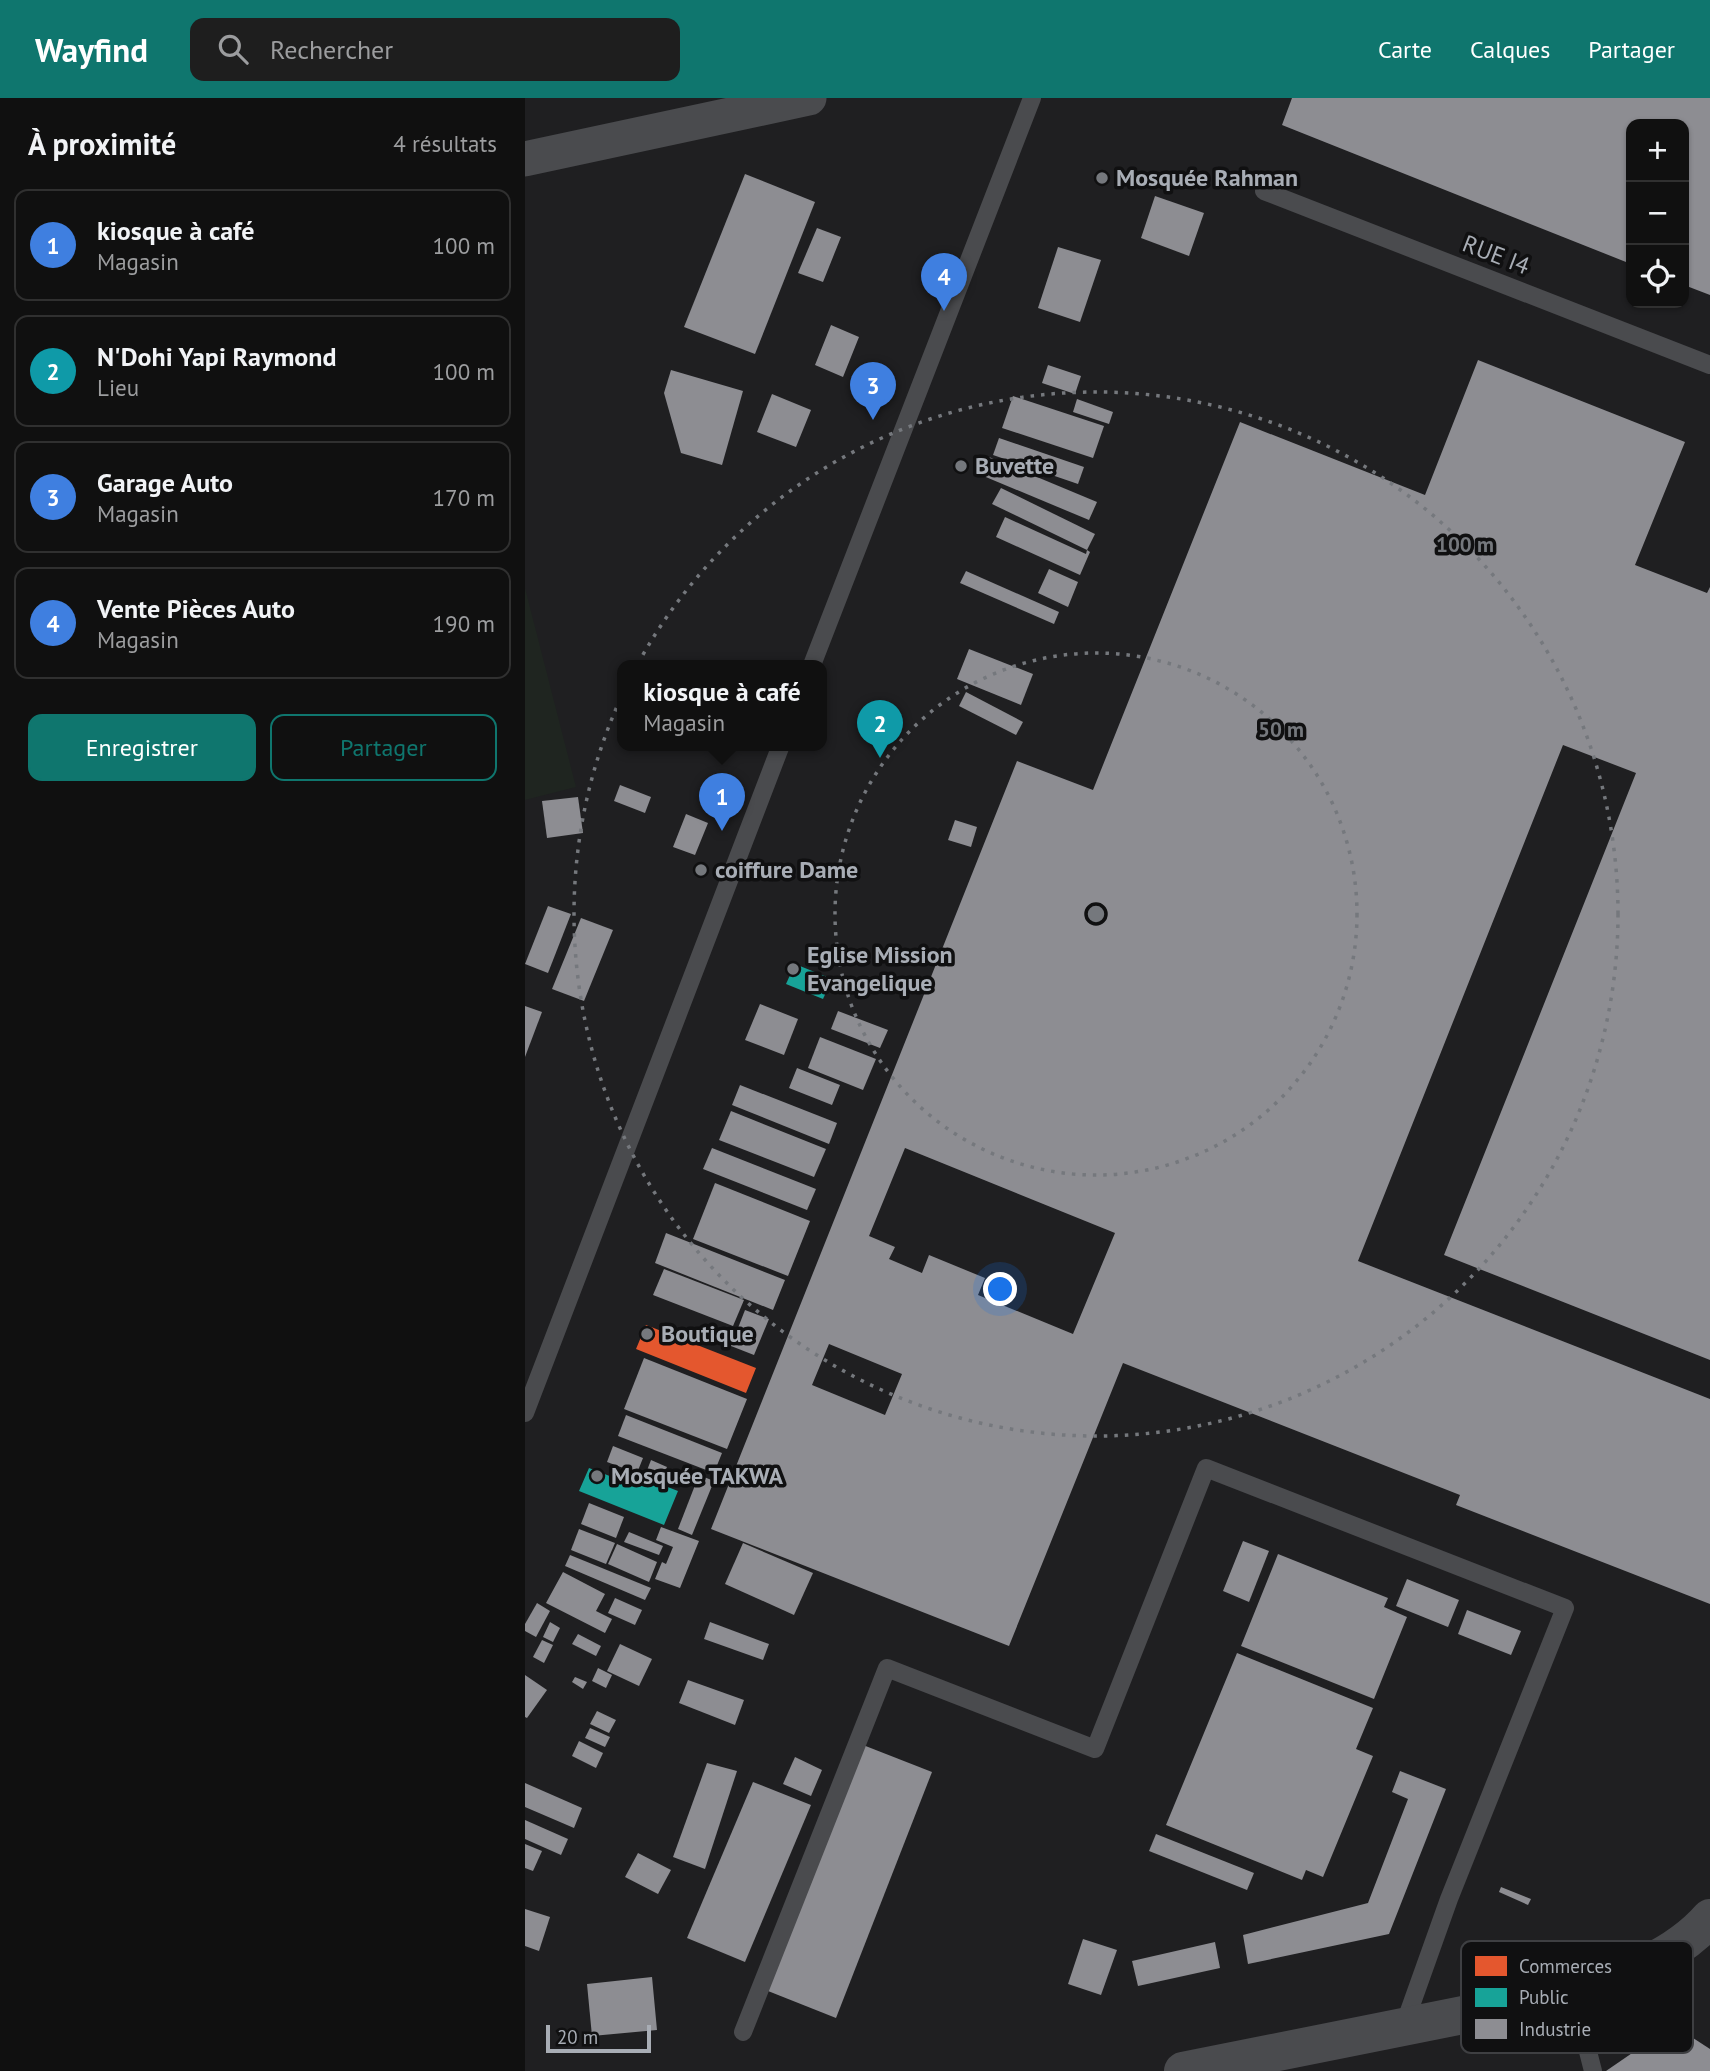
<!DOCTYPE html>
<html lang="fr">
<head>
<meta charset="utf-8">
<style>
  body { margin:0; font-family:"PT Sans",sans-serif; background:#1e1e1e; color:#f1f3f6 }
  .controls { position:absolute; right:21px; top:21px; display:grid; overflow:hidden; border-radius:14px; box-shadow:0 2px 5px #0004 }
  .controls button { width:63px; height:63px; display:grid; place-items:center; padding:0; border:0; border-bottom:2px solid #303030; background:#101010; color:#f1f3f6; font:35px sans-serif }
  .scale { position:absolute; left:21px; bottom:18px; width:105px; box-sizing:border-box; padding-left:7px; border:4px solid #a8adb5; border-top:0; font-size:19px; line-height:24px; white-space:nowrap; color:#a8adb5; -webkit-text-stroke:5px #101011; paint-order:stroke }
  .you { position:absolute; left:476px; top:1192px; width:24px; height:24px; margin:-18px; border:5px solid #fff; border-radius:50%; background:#1a73e8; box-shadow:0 0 0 10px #1a73e833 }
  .badge { display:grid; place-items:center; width:46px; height:46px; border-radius:50%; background:#0f766e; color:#fff; font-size:23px; font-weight:700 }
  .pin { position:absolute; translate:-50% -58px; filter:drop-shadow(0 2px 4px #0008) }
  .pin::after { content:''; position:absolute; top:37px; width:24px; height:21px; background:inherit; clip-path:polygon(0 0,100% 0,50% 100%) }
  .popup { position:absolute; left:92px; top:562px; width:210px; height:91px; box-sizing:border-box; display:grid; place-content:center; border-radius:14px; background:#101010; filter:drop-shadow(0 2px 5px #0005); font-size:23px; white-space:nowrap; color:#9c9d9f }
  .popup b { font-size:26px; color:#f1f3f6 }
  .popup::after { content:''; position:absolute; left:50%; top:100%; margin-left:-14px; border:14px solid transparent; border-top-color:#101010 }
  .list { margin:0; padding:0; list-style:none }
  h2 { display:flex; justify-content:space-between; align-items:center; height:91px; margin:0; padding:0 28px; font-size:30px }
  h2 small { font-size:23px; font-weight:400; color:#9c9d9f }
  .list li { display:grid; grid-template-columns:46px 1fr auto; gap:21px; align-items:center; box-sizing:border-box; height:112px; margin:0 14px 14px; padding:0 14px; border:2px solid #303030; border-radius:14px }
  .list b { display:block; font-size:26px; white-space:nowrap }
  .list p { margin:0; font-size:23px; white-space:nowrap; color:#9c9d9f }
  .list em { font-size:23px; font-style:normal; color:#9c9d9f }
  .actions { display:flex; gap:14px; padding:21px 28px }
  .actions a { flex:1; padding:16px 0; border:2px solid #0f766e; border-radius:14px; text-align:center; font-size:24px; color:#0f766e }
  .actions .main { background:#0f766e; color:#fff }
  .icon { flex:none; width:38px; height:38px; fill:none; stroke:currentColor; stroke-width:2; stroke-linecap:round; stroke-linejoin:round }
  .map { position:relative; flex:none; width:1185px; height:1973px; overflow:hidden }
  header { display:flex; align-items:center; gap:42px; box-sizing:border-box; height:98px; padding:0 35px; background:#0f766e; color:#fff }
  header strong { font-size:33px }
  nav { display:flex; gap:38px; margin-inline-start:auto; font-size:24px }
  .search { width:490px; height:63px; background:#1e1e1e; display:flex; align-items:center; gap:18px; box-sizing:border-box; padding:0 24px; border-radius:14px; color:#9c9d9f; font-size:26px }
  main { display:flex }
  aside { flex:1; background:#101010 }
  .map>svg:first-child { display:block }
</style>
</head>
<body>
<header>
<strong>Wayfind</strong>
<div class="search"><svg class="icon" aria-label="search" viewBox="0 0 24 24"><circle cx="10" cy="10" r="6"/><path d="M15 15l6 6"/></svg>Rechercher</div>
<nav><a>Carte</a><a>Calques</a><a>Partager</a></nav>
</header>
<main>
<aside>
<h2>À proximité<small>4 résultats</small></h2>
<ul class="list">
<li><span class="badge" style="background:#3f7fe0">1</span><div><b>kiosque à café</b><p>Magasin</p></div><em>100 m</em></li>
<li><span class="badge" style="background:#0f9aa8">2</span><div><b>N'Dohi Yapi Raymond</b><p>Lieu</p></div><em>100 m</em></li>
<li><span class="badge" style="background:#3f7fe0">3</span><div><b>Garage Auto</b><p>Magasin</p></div><em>170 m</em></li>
<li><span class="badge" style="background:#3f7fe0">4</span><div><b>Vente Pièces Auto</b><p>Magasin</p></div><em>190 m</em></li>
</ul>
<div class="actions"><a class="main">Enregistrer</a><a>Partager</a></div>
</aside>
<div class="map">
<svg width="1185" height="1973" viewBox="0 0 1185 1973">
  <rect width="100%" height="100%" fill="#151516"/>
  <!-- built -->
  <path fill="#1f1f21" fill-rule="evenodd" d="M 0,0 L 1185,0 L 1185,1973 L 0,1973 ZM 1106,26 L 1159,26 L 1159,205 L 1106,205 ZM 97,567 L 297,567 L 297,647 L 97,647 Z"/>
  <!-- green -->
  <path fill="#1f2520" d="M 0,490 L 51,689 L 0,702 Z"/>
  <!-- shops -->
  <path fill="#e4572e" d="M 121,1227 L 231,1270 L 221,1295 L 111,1251 Z"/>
  <!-- public -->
  <g fill="#17a398">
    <path d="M 270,866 L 307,881 L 298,901 L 261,886 Z"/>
    <path d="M 64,1370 L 113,1389 L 117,1379 L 153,1393 L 139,1427 L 54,1393 Z"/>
  </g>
  <!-- industry -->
  <g fill="#8d8d92" fill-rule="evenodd">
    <path d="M 767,0 L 1185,0 L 1185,197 L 1159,187 L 1159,26 L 1106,26 L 1106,166 L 757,27 Z"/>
    <path d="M 220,76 L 290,104 L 230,256 L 159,229 Z"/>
    <path d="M 630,98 L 679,115 L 664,158 L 616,140 Z"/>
    <path d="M 292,130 L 316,139 L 298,184 L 273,175 Z"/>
    <path d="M 533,149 L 576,162 L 555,224 L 513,210 Z"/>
    <path d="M 306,227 L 334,239 L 318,279 L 290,267 Z"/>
    <path d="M 953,262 L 1160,344 L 1110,467 L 1182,495 L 1185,489 L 1185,1262 L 919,1157 L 1111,675 L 1038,647 L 833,1163 L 1185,1301 L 1185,1506 L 931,1407 L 935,1397 L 598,1265 L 484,1548 L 186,1431 L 492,663 L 568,692 L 715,324 L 900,397 ZM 380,1050 L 590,1135 L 548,1236 L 453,1197 L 460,1180 L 404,1157 L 397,1175 L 364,1161 L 370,1149 L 344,1138 ZM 304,1246 L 377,1276 L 360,1317 L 287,1287 Z"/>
    <path d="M 523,267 L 556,278 L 550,296 L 517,285 Z"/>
    <path d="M 146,272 L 218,293 L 197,367 L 156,355 L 139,295 Z"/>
    <path d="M 247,296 L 286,312 L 271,349 L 232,334 Z"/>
    <path d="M 488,298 L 579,328 L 568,360 L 477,330 Z"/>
    <path d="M 552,301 L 588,314 L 584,326 L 548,314 Z"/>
    <path d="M 474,340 L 559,369 L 553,386 L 468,357 Z"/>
    <path d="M 464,359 L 572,404 L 564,422 L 456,377 Z"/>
    <path d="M 476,390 L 570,436 L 562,452 L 467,406 Z"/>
    <path d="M 480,419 L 561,456 L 562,452 L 565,454 L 555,477 L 471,439 Z"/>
    <path d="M 524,471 L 553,484 L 543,509 L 513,495 Z"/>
    <path d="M 441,473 L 534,514 L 529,526 L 435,485 Z"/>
    <path d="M 444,551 L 508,576 L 496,607 L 432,581 Z"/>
    <path d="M 441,594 L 498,624 L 491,637 L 434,608 Z"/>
    <path d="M 95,687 L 126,699 L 120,715 L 89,703 Z"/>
    <path d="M 53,699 L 58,735 L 22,740 L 17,703 Z"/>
    <path d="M 161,716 L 183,725 L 170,757 L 148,749 Z"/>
    <path d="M 430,722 L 452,729 L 446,749 L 423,742 Z"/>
    <path d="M 23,808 L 46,816 L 23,875 L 0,866 Z"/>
    <path d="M 56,820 L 88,832 L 59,903 L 27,891 Z"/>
    <path d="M 235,906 L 273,921 L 259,957 L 220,942 Z"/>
    <path d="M 0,908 L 17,914 L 0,959 Z"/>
    <path d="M 313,913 L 363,932 L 355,950 L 306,931 Z"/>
    <path d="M 295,939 L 351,961 L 338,992 L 283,970 Z"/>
    <path d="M 272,970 L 315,987 L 307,1007 L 264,990 Z"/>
    <path d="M 215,987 L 312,1025 L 304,1046 L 207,1007 Z"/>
    <path d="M 206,1013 L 301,1051 L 289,1079 L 194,1042 Z"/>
    <path d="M 187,1050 L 291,1091 L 282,1112 L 178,1071 Z"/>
    <path d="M 190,1085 L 285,1123 L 263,1178 L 168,1141 Z"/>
    <path d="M 141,1135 L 260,1182 L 248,1212 L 130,1165 Z"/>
    <path d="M 139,1171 L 219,1202 L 208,1228 L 128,1197 Z"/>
    <path d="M 220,1212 L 244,1221 L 229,1257 L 206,1248 Z"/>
    <path d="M 119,1260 L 222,1301 L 202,1351 L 99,1311 Z"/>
    <path d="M 101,1317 L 197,1355 L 189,1375 L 93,1338 Z"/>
    <path d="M 88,1348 L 118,1360 L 112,1375 L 82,1364 Z"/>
    <path d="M 126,1362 L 142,1369 L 137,1381 L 121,1375 Z"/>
    <path d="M 174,1377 L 189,1383 L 167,1437 L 153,1431 Z"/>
    <path d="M 64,1405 L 99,1419 L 91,1440 L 56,1426 Z"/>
    <path d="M 136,1429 L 174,1443 L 155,1490 L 130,1481 L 137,1464 L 141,1466 L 148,1449 L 131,1442 Z"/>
    <path d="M 54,1431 L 90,1445 L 81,1466 L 46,1452 Z"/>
    <path d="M 104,1434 L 138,1448 L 134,1457 L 99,1444 Z"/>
    <path d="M 718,1443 L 744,1453 L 724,1504 L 698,1493 Z"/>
    <path d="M 218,1445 L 288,1475 L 269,1517 L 200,1486 Z"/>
    <path d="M 92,1446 L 132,1464 L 124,1484 L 83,1466 Z"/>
    <path d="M 753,1456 L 863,1500 L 859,1509 L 882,1519 L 849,1601 L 716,1548 Z"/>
    <path d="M 45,1457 L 126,1490 L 120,1502 L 40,1468 Z"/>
    <path d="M 38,1474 L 80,1496 L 71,1513 L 87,1521 L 80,1535 L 21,1505 Z"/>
    <path d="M 882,1481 L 934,1502 L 923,1529 L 871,1508 Z"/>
    <path d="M 90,1500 L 117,1512 L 110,1527 L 83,1515 Z"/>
    <path d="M 12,1505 L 25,1513 L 11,1539 L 0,1533 L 0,1526 Z"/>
    <path d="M 942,1512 L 996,1533 L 986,1557 L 933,1536 Z"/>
    <path d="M 25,1524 L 35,1530 L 28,1544 L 18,1539 Z"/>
    <path d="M 185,1524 L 244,1546 L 238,1562 L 179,1541 Z"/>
    <path d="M 53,1536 L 76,1548 L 71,1558 L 47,1546 Z"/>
    <path d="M 17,1542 L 28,1547 L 19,1565 L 8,1559 Z"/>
    <path d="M 95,1546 L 127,1561 L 114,1588 L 82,1573 Z"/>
    <path d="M 712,1555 L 848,1610 L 831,1651 L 848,1658 L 798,1779 L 781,1772 L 777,1782 L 641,1727 Z"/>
    <path d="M 73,1570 L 87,1577 L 81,1590 L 67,1583 Z"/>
    <path d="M 0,1577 L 22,1592 L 2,1620 L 0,1619 Z"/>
    <path d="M 50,1579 L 62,1584 L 58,1591 L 47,1584 Z"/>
    <path d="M 163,1582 L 219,1602 L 210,1627 L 154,1605 Z"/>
    <path d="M 72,1613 L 91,1622 L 84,1635 L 65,1626 Z"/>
    <path d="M 65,1630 L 85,1639 L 80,1649 L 60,1640 Z"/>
    <path d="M 54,1643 L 78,1655 L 71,1670 L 47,1658 Z"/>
    <path d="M 338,1647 L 407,1674 L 311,1920 L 243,1893 Z"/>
    <path d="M 270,1659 L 297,1672 L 286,1698 L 258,1686 Z"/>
    <path d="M 182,1665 L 212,1673 L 180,1771 L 148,1759 Z"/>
    <path d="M 875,1673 L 921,1691 L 864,1836 L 723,1866 L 718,1837 L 843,1805 L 883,1701 L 867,1694 Z"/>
    <path d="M 228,1684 L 286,1707 L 220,1864 L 162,1840 Z"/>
    <path d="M 0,1685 L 57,1710 L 49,1730 L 0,1709 Z"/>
    <path d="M 0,1722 L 43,1741 L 36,1757 L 0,1741 Z"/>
    <path d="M 631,1736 L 729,1775 L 722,1792 L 624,1753 Z"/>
    <path d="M 0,1746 L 17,1753 L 8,1773 L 0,1770 Z"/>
    <path d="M 113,1755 L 146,1772 L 133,1796 L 100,1779 Z"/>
    <path d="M 976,1789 L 1006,1801 L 1003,1807 L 974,1794 Z"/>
    <path d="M 0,1811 L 25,1819 L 14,1853 L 0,1848 Z"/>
    <path d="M 558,1841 L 592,1852 L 576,1897 L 543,1886 Z"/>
    <path d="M 690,1844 L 695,1870 L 613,1888 L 607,1863 Z"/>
    <path d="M 127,1879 L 132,1932 L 67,1938 L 62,1886 Z"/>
    <path d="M 1148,1927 L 1185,1951 L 1185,1973 L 1081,1973 Z"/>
  </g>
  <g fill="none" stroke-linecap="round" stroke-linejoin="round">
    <!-- service -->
    <g stroke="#4a4b4e" stroke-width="18">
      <path d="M 739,93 L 1185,267"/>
      <path d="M 287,567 L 507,0"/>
      <path d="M 0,1315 L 256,647"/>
      <path d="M 1048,1895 L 1068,1973"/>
      <path d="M 218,1934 L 362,1570 L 570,1651 L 681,1370 L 1040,1510 L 924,1801 L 878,1930"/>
    </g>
    <!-- minor -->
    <path stroke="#4a4b4e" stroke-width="35" d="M 0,61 L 284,0"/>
    <!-- tertiary -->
    <path stroke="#4a4b4e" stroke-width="38" d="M 658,1973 L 1048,1895 C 1097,1878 1150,1860 1185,1820"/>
  </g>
  <!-- distance rings -->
  <g fill="none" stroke="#75787d" stroke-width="3.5" stroke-dasharray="3.5 7">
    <circle cx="571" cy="816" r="261"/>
    <circle cx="571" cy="816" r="522"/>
  </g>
  <!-- markers -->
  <g fill="#75787d" stroke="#101011" stroke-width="2.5">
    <circle cx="577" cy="80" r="7"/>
    <circle cx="436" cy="368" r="7"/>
    <circle cx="176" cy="772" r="7"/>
    <circle cx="268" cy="871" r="7"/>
    <circle cx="122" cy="1236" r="7"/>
    <circle cx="72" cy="1378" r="7"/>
  </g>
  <g text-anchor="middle" stroke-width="7" stroke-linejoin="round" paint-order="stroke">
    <!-- poi labels -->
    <g font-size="24" font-weight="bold" fill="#a8adb5" stroke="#101011" text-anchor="start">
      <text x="591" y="88">Mosquée Rahman</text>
      <text x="450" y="376">Buvette</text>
      <text x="190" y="780">coiffure Dame</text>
      <text x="282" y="865">Eglise Mission<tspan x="282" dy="28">Evangelique</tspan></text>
      <text x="136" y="1244">Boutique</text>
      <text x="86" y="1386">Mosquée TAKWA</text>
    </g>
    <!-- street labels -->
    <g font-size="24" fill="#a8adb5" stroke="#101011">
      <text transform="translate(971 157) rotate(21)" y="8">RUE I4</text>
    </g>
  </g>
  <!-- legend -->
  <rect x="936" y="1843" width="232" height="112" rx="10" fill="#101011" stroke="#3e3f42" stroke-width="2"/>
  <rect x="950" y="1858" width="32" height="20" fill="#e4572e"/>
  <rect x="950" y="1890" width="32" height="19" fill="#17a398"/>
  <rect x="950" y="1921" width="32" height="20" fill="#8d8d92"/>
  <g font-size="19" fill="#a8adb5">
    <text x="994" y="1875">Commerces</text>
    <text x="994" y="1906">Public</text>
    <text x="994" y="1938">Industrie</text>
  </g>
  <circle cx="571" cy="816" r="10" fill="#75787d" stroke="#101011" stroke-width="3.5"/>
  <g font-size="21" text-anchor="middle" font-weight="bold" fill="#75787d" stroke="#101011" stroke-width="7" stroke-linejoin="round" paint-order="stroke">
    <text x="940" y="454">100 m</text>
    <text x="756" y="639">50 m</text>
  </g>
</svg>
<div class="controls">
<button>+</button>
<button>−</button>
<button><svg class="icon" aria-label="locate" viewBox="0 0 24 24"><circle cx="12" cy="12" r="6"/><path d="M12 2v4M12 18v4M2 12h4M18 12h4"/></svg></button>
</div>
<div class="scale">20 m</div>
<div class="you"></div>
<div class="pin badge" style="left:197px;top:733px;background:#3f7fe0">1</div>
<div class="popup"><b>kiosque à café</b>Magasin</div>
<div class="pin badge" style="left:355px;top:660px;background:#0f9aa8">2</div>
<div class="pin badge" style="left:348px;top:322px;background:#3f7fe0">3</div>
<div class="pin badge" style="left:419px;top:213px;background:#3f7fe0">4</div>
</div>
</main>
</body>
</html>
